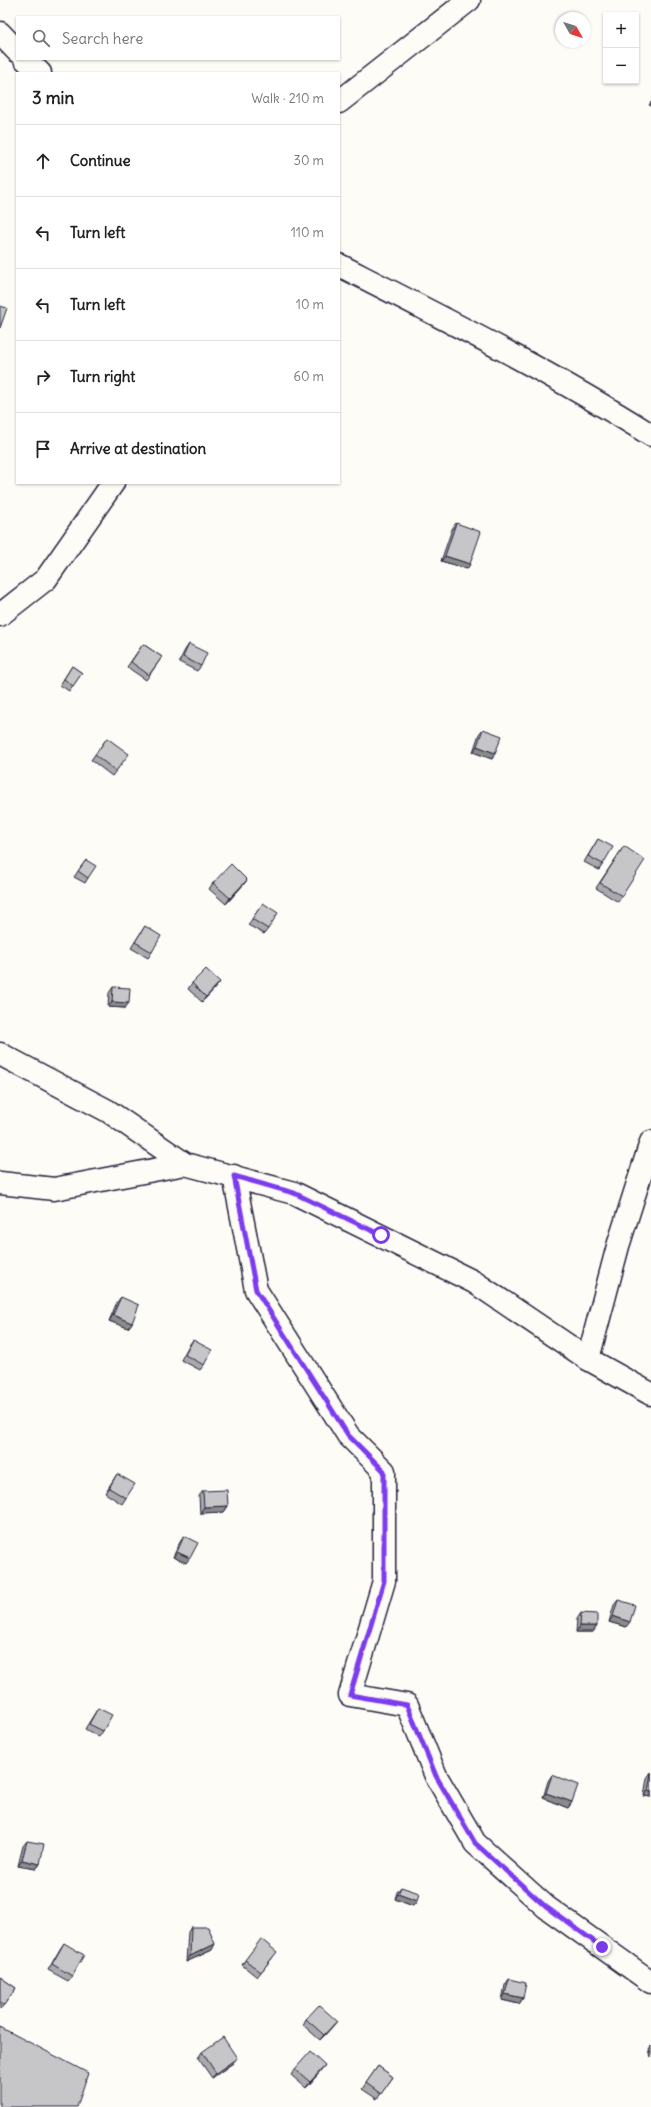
<!DOCTYPE html>
<html lang="en">
<head>
<meta charset="utf-8">
<style>
  body { margin:0; font-family:Delius,sans-serif; background:#f6f6f6; color:#222 }
  .controls { position:absolute; right:12px; top:12px; display:grid; overflow:hidden; border-radius:0px; box-shadow:0 1px 3px #0004 }
  .controls button { width:36px; height:36px; display:grid; place-items:center; padding:0; border:0; border-bottom:1px solid #e0e0e0; background:#fff; color:#222; font:20px sans-serif }
  .compass { position:absolute; left:555px; top:12px; width:36px; height:36px; border-radius:50%; background:#fff; box-shadow:0 1px 3px #0004; rotate:129deg }
  .stop { position:absolute; width:12px; height:12px; margin:-9px; border:3px solid #7c3aed; border-radius:50%; background:#fff }
  .stop.end { background:#7c3aed; border-color:#fff; box-shadow:0 1px 4px #0008 }
  .list { margin:0; padding:0; list-style:none }
  h2 { display:flex; justify-content:space-between; align-items:center; height:52px; margin:0; padding:0 16px; font-size:17px }
  h2 small { font-size:13px; font-weight:400; color:#767676 }
  .list li { display:grid; grid-template-columns:26px 1fr auto; gap:12px; align-items:center; box-sizing:border-box; height:72px; padding:0 16px; border-top:1px solid #e0e0e0 }
  .list b { display:block; font-size:15px; white-space:nowrap }
  .list em { font-size:13px; font-style:normal; color:#767676 }
  .icon { flex:none; width:22px; height:22px; fill:none; stroke:currentColor; stroke-width:2; stroke-linecap:round; stroke-linejoin:round }
  .map { position:relative; flex:none; width:651px; height:2107px; overflow:hidden }
  .search { position:absolute; background:#fff; box-shadow:0 1px 3px #0004; left:16px; top:16px; width:324px; height:44px; display:flex; align-items:center; gap:10px; box-sizing:border-box; padding:0 14px; border-radius:0px; color:#767676; font-size:15px }
  .panel { position:absolute; background:#fff; box-shadow:0 1px 3px #0004; left:16px; top:72px; width:324px; height:412px; border-radius:0px }
  .map>svg:first-child { display:block }
</style>
</head>
<body>
<div class="map">
<svg width="651" height="2107" viewBox="0 0 651 2107">
  <rect width="100%" height="100%" fill="#fdfcf7"/>
  <filter id="ink" filterUnits="userSpaceOnUse"><feTurbulence type="fractalNoise" baseFrequency=".025" numOctaves="2"/><feDisplacementMap in="SourceGraphic" scale="8" xChannelSelector="R" yChannelSelector="G"/><feConvolveMatrix kernelMatrix="1 2 1 2 8 2 1 2 1" color-interpolation-filters="sRGB"/></filter>
  <g filter="url(#ink)">
    <g fill="none" stroke-linecap="round" stroke-linejoin="round">
      <!-- street casing -->
      <g stroke="#22223b" stroke-width="25">
        <g id="street">
          <path d="M 0,33 L 17,51"/>
          <path d="M 25,59 L 40,73"/>
          <path d="M 339,102 L 469,0"/>
          <path d="M 339,265 C 445,319 551,372 651,435"/>
          <path d="M 0,615 L 46,579 L 113,483"/>
          <path d="M 0,1054 L 108,1111 L 185,1164 L 294,1193 L 474,1282 L 588,1359 L 651,1394"/>
          <path d="M 234,1176 L 256,1290 L 348,1435 L 384,1471 L 384,1581 L 350,1695 L 407,1705 L 436,1776 L 475,1843 L 546,1907 L 651,1982"/>
          <path d="M 0,1183 L 54,1189 L 185,1164"/>
          <path d="M 588,1359 L 618,1246 L 651,1142"/>
        </g>
      </g>
      <!-- street -->
      <use href="#street" stroke="#fdfcf7" stroke-width="22"/>
    </g>
    <!-- wall -->
    <g fill="#aaaaac" stroke="#22223b">
      <path d="M 651,102 L 651,106 L 649,105 Z"/>
      <path d="M 456,523 L 470,564 L 467,569 L 441,561 L 452,529 Z"/>
      <path d="M 143,644 L 162,657 L 146,680 L 127,667 Z"/>
      <path d="M 189,644 L 201,666 L 197,671 L 179,662 L 185,650 Z"/>
      <path d="M 72,666 L 82,673 L 69,691 L 60,685 Z"/>
      <path d="M 483,729 L 495,753 L 492,759 L 473,752 L 479,734 Z"/>
      <path d="M 107,738 L 125,759 L 112,776 L 91,760 Z"/>
      <path d="M 598,839 L 603,864 L 599,870 L 584,862 Z"/>
      <path d="M 624,846 L 622,896 L 618,902 L 596,888 Z"/>
      <path d="M 86,860 L 88,878 L 85,883 L 74,877 Z"/>
      <path d="M 247,880 L 243,885 L 226,904 L 209,889 L 213,883 Z"/>
      <path d="M 263,903 L 268,929 L 264,934 L 248,925 Z"/>
      <path d="M 145,926 L 152,952 L 148,958 L 131,948 Z"/>
      <path d="M 220,982 L 216,987 L 202,1002 L 188,989 L 192,983 Z"/>
      <path d="M 113,987 L 125,1008 L 108,1007 L 109,993 Z"/>
      <path d="M 121,1297 L 132,1323 L 128,1328 L 109,1321 L 117,1302 Z"/>
      <path d="M 193,1340 L 204,1365 L 200,1370 L 181,1360 L 189,1345 Z"/>
      <path d="M 117,1474 L 126,1498 L 122,1504 L 105,1493 Z"/>
      <path d="M 203,1491 L 228,1506 L 224,1512 L 200,1513 L 199,1496 Z"/>
      <path d="M 184,1536 L 186,1563 L 173,1557 L 180,1542 Z"/>
      <path d="M 618,1600 L 626,1627 L 609,1622 L 614,1605 Z"/>
      <path d="M 581,1613 L 597,1626 L 593,1632 L 576,1632 L 577,1619 Z"/>
      <path d="M 98,1708 L 103,1731 L 99,1737 L 85,1729 Z"/>
      <path d="M 651,1772 L 651,1797 L 644,1796 L 647,1778 Z"/>
      <path d="M 552,1775 L 572,1802 L 568,1808 L 543,1798 L 548,1781 Z"/>
      <path d="M 27,1841 L 40,1864 L 36,1869 L 18,1866 L 23,1846 Z"/>
      <path d="M 401,1887 L 417,1901 L 413,1906 L 395,1899 L 397,1892 Z"/>
      <path d="M 191,1927 L 212,1950 L 186,1962 L 188,1932 Z"/>
      <path d="M 64,1943 L 72,1976 L 68,1981 L 48,1970 L 60,1949 Z"/>
      <path d="M 273,1957 L 257,1977 L 242,1965 L 245,1960 Z"/>
      <path d="M 0,1977 L 16,1988 L 0,2010 Z"/>
      <path d="M 509,1979 L 523,1998 L 519,2004 L 502,2000 L 505,1985 Z"/>
      <path d="M 306,2019 L 333,2026 L 320,2040 L 303,2025 Z"/>
      <path d="M 651,2046 L 651,2057 L 649,2049 Z"/>
      <path d="M 202,2052 L 233,2063 L 212,2078 L 198,2058 Z"/>
      <path d="M 378,2066 L 393,2077 L 377,2099 L 362,2089 Z"/>
      <path d="M 295,2069 L 321,2071 L 306,2088 L 291,2075 Z"/>
    </g>
    <!-- shaded-wall -->
    <g fill="#8b8b8c" stroke="#22223b">
      <path d="M 445,556 L 470,564 L 467,569 L 441,561 Z"/>
      <path d="M 477,746 L 495,753 L 492,759 L 473,752 Z"/>
      <path d="M 247,880 L 243,885 L 226,904 L 230,898 Z"/>
      <path d="M 220,982 L 216,987 L 202,1002 L 206,997 Z"/>
      <path d="M 112,1002 L 129,1003 L 125,1008 L 108,1007 Z"/>
      <path d="M 113,1315 L 132,1323 L 128,1328 L 109,1321 Z"/>
      <path d="M 228,1506 L 224,1512 L 200,1513 L 204,1507 Z"/>
      <path d="M 177,1552 L 190,1558 L 186,1563 L 173,1557 Z"/>
      <path d="M 613,1616 L 630,1622 L 626,1627 L 609,1622 Z"/>
      <path d="M 580,1626 L 597,1626 L 593,1632 L 576,1632 Z"/>
      <path d="M 648,1790 L 651,1791 L 651,1797 L 644,1796 Z"/>
      <path d="M 546,1793 L 572,1802 L 568,1808 L 543,1798 Z"/>
      <path d="M 22,1860 L 40,1864 L 36,1869 L 18,1866 Z"/>
      <path d="M 398,1894 L 417,1901 L 413,1906 L 395,1899 Z"/>
      <path d="M 215,1944 L 212,1950 L 186,1962 L 190,1956 Z"/>
      <path d="M 505,1994 L 523,1998 L 519,2004 L 502,2000 Z"/>
      <path d="M 337,2021 L 333,2026 L 320,2040 L 324,2035 Z"/>
      <path d="M 237,2058 L 233,2063 L 212,2078 L 216,2073 Z"/>
      <path d="M 325,2066 L 321,2071 L 306,2088 L 310,2082 Z"/>
    </g>
    <!-- building -->
    <g fill="#c6c6c8" stroke="#22223b">
      <path d="M 0,306 L 7,308 L 0,328 Z"/>
      <path d="M 456,523 L 481,532 L 470,564 L 445,556 Z"/>
      <path d="M 143,644 L 162,657 L 149,675 L 131,662 Z"/>
      <path d="M 189,644 L 207,653 L 201,666 L 183,657 Z"/>
      <path d="M 72,666 L 82,673 L 73,686 L 64,679 Z"/>
      <path d="M 483,729 L 502,736 L 495,753 L 477,746 Z"/>
      <path d="M 107,738 L 129,754 L 116,771 L 95,755 Z"/>
      <path d="M 598,839 L 613,847 L 603,864 L 588,856 Z"/>
      <path d="M 624,846 L 645,860 L 622,896 L 600,883 Z"/>
      <path d="M 86,860 L 96,866 L 88,878 L 78,871 Z"/>
      <path d="M 231,864 L 247,880 L 230,898 L 213,883 Z"/>
      <path d="M 263,903 L 278,913 L 268,929 L 252,919 Z"/>
      <path d="M 145,926 L 161,936 L 152,952 L 135,942 Z"/>
      <path d="M 206,969 L 220,982 L 206,997 L 192,983 Z"/>
      <path d="M 113,987 L 130,988 L 129,1003 L 112,1002 Z"/>
      <path d="M 121,1297 L 139,1305 L 132,1323 L 113,1315 Z"/>
      <path d="M 193,1340 L 212,1350 L 204,1365 L 185,1355 Z"/>
      <path d="M 117,1474 L 135,1484 L 126,1498 L 109,1488 Z"/>
      <path d="M 227,1490 L 228,1506 L 204,1507 L 203,1491 Z"/>
      <path d="M 184,1536 L 198,1543 L 190,1558 L 177,1552 Z"/>
      <path d="M 618,1600 L 635,1605 L 630,1622 L 613,1616 Z"/>
      <path d="M 581,1613 L 597,1614 L 597,1626 L 580,1626 Z"/>
      <path d="M 98,1708 L 112,1715 L 103,1731 L 89,1724 Z"/>
      <path d="M 651,1773 L 651,1791 L 648,1790 Z"/>
      <path d="M 552,1775 L 578,1785 L 572,1802 L 546,1793 Z"/>
      <path d="M 27,1841 L 44,1844 L 40,1864 L 22,1860 Z"/>
      <path d="M 401,1887 L 419,1893 L 417,1901 L 398,1894 Z"/>
      <path d="M 191,1927 L 208,1927 L 215,1944 L 190,1956 Z"/>
      <path d="M 261,1939 L 277,1952 L 261,1972 L 245,1960 Z"/>
      <path d="M 64,1943 L 84,1955 L 72,1976 L 52,1964 Z"/>
      <path d="M 0,1977 L 16,1988 L 4,2005 L 0,2002 Z"/>
      <path d="M 509,1979 L 526,1983 L 523,1998 L 505,1994 Z"/>
      <path d="M 319,2005 L 337,2021 L 324,2035 L 306,2019 Z"/>
      <path d="M 0,2027 L 88,2073 L 77,2107 L 0,2107 Z"/>
      <path d="M 223,2037 L 237,2058 L 216,2073 L 202,2052 Z"/>
      <path d="M 310,2052 L 325,2066 L 310,2082 L 295,2069 Z"/>
      <path d="M 378,2066 L 393,2077 L 381,2094 L 366,2083 Z"/>
    </g>
  </g>
  <g fill="none" stroke-linecap="round" stroke-linejoin="round" filter="url(#ink)">
    <!-- route -->
    <path stroke="#7c3aed" stroke-width="5" d="M 381,1235 L 294,1193 L 234,1176 L 256,1290 L 348,1435 L 384,1471 L 384,1581 L 350,1695 L 407,1705 L 436,1776 L 475,1843 L 546,1907 L 602,1947"/>
  </g>
</svg>
<div class="controls">
<button>+</button>
<button>−</button>
</div>
<svg class="compass" viewBox="-18 -18 36 36"><path d="M0-13l5 13h-10z" fill="#e53935"/><path d="M0 13l5-13h-10z" fill="#767676"/></svg>
<div class="stop" style="left:381px;top:1235px"></div>
<div class="stop end" style="left:602px;top:1947px"></div>
<div class="search"><svg class="icon" aria-label="search" viewBox="0 0 24 24"><circle cx="10" cy="10" r="6"/><path d="M15 15l6 6"/></svg>Search here</div>
<section class="panel">
<h2>3 min<small>Walk · 210 m</small></h2>
<ul class="list">
<li><svg class="icon" aria-label="ahead" viewBox="0 0 24 24"><path d="M12 20V5M6 11l6-6 6 6"/></svg><div><b>Continue</b></div><em>30 m</em></li>
<li><svg class="icon" aria-label="left" viewBox="0 0 24 24"><path d="M17 20v-9H6M10 6l-5 5 5 5"/></svg><div><b>Turn left</b></div><em>110 m</em></li>
<li><svg class="icon" aria-label="left" viewBox="0 0 24 24"><path d="M17 20v-9H6M10 6l-5 5 5 5"/></svg><div><b>Turn left</b></div><em>10 m</em></li>
<li><svg class="icon" aria-label="right" viewBox="0 0 24 24"><path d="M7 20v-9h11M14 6l5 5-5 5"/></svg><div><b>Turn right</b></div><em>60 m</em></li>
<li><svg class="icon" aria-label="arrive" viewBox="0 0 24 24"><path d="M6 21V4h12l-3 4 3 4H6"/></svg><div><b>Arrive at destination</b></div></li>
</ul>
</section>
</div>
</body>
</html>
